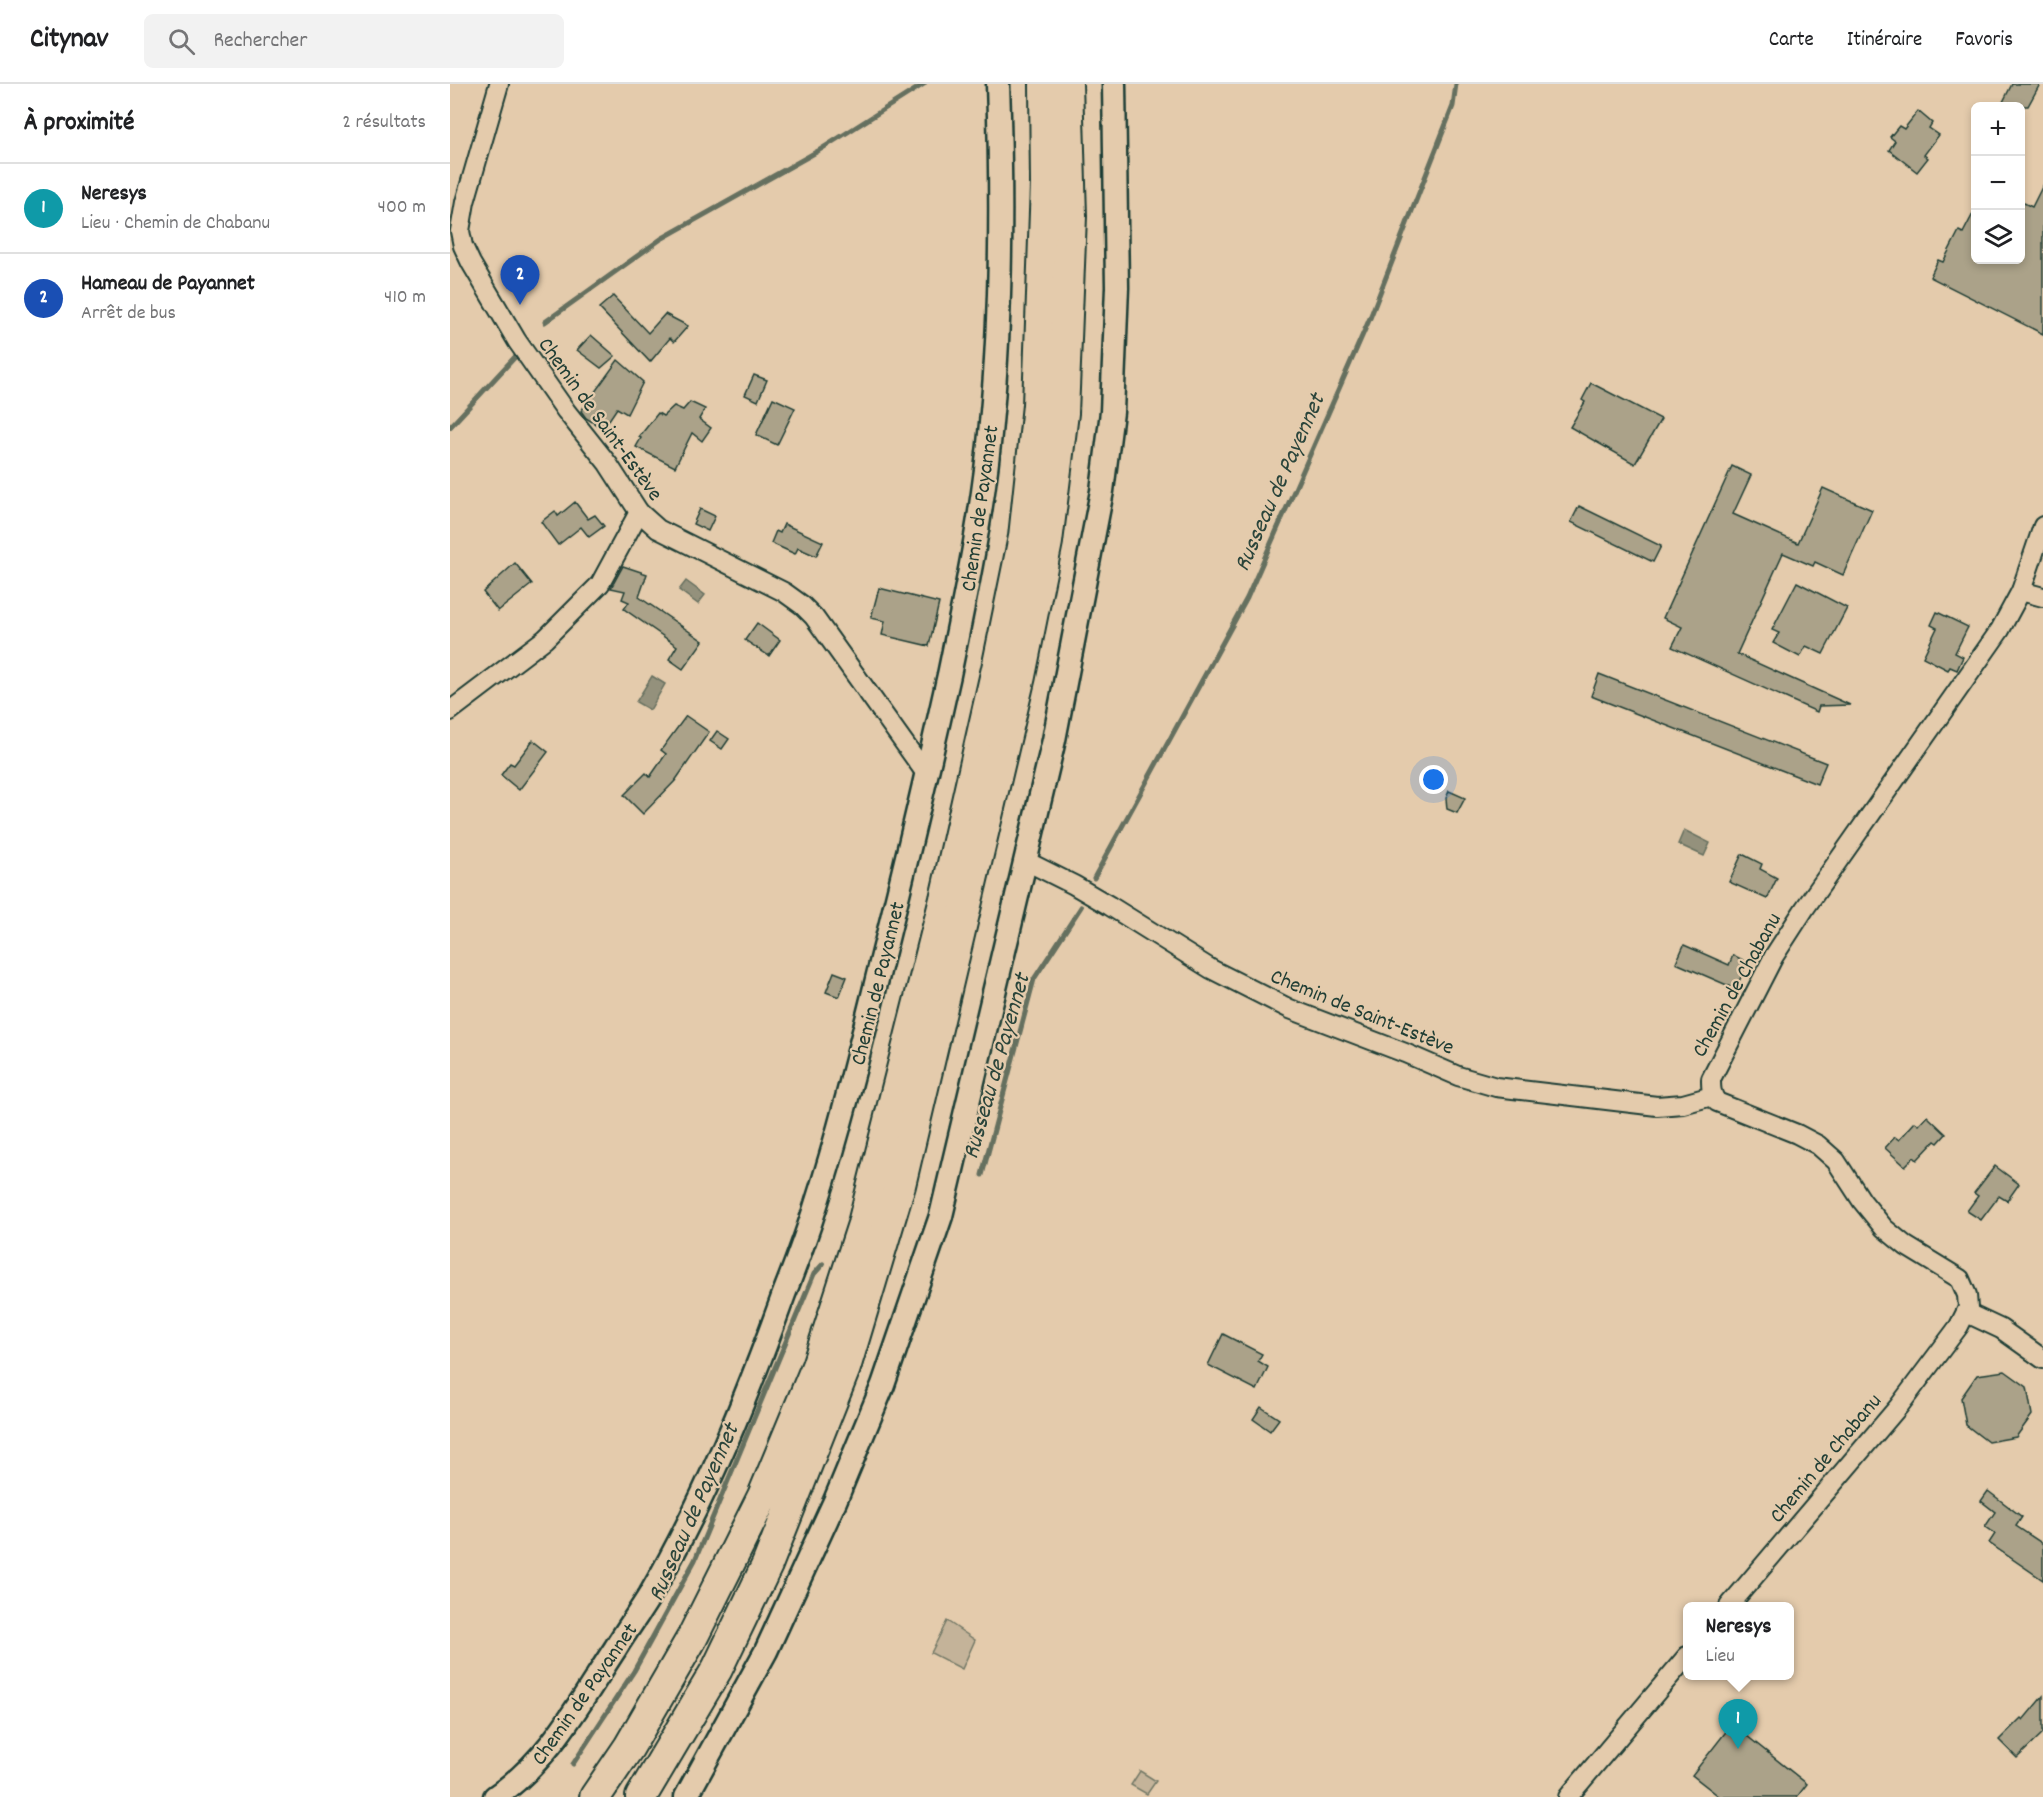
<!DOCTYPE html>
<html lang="fr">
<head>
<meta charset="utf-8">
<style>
  body { margin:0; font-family:Dekko,sans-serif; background:#f2f2f2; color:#202124 }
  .controls { position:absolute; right:18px; top:18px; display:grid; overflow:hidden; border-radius:9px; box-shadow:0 3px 9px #0003 }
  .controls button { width:54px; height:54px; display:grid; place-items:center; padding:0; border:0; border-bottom:2px solid #e0e0e0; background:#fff; color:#202124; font:30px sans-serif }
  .you { position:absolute; left:984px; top:696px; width:21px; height:21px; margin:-15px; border:4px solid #fff; border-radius:50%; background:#1a73e8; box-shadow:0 0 0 9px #1a73e833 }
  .badge { display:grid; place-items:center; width:39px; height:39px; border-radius:50%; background:#1f6fb2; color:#fff; font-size:20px; font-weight:700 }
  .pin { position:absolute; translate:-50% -50px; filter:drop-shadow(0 2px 3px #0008) }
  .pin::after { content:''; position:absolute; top:32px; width:21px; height:18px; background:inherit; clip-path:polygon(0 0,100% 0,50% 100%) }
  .popup { position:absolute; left:1233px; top:1518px; width:111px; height:78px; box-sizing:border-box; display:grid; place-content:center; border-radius:9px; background:#fff; filter:drop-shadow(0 2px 4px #0005); font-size:20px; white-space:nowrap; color:#757577 }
  .popup b { font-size:22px; color:#202124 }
  .popup::after { content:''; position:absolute; left:50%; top:100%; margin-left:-12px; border:12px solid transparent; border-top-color:#fff }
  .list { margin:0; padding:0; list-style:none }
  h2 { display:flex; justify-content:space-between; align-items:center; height:78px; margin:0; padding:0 24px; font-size:26px }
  h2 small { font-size:20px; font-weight:400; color:#757577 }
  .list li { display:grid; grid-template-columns:39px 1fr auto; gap:18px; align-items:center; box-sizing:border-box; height:90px; padding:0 24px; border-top:2px solid #e0e0e0 }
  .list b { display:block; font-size:22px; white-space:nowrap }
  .list p { margin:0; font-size:20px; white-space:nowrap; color:#757577 }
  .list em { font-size:20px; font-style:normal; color:#757577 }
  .icon { flex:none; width:33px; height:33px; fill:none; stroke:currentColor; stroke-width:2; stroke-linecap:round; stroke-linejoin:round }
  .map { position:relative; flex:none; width:1593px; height:1713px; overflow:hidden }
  header { display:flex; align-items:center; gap:36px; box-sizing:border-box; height:84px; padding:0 30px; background:#fff; border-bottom:2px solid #e0e0e0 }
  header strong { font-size:28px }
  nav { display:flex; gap:33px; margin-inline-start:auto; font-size:21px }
  .search { width:420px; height:54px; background:#f2f2f2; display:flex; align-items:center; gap:15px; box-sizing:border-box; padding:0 21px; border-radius:9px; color:#757577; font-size:22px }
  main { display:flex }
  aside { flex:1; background:#fff }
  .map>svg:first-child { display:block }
</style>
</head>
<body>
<header>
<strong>Citynav</strong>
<div class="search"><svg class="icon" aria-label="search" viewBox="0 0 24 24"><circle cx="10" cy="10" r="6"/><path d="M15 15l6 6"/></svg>Rechercher</div>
<nav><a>Carte</a><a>Itinéraire</a><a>Favoris</a></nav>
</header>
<main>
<aside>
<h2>À proximité<small>2 résultats</small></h2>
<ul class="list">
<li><span class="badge" style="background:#0f9aa8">1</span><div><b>Neresys</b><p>Lieu · Chemin de Chabanu</p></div><em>400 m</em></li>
<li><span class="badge" style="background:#1a4fb4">2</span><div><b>Hameau de Payannet</b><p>Arrêt de bus</p></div><em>410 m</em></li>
</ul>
</aside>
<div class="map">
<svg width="1593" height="1713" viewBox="0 0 1593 1713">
  <rect width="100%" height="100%" fill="#e4cbac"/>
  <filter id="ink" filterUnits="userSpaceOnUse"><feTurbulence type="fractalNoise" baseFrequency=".0167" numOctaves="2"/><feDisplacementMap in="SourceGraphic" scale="12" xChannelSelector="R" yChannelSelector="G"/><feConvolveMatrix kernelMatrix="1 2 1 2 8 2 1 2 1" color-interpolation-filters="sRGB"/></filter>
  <g filter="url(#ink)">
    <!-- green -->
    <g fill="#c4b399" stroke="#727866" stroke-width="1.5">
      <path d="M 497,1537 L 525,1556 L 512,1585 L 481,1569 Z"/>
      <path d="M 690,1687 L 706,1697 L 697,1710 L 681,1701 Z"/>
    </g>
    <!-- water -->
    <g fill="#94917b" stroke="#656f5f" stroke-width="1.5">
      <path d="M 236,497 L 255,511 L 248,520 L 229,506 Z"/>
      <path d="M 202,592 L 215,600 L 200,626 L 186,618 Z"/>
      <path d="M 1234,746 L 1260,759 L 1254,772 L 1228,760 Z"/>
    </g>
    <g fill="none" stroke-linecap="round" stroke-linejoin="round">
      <!-- stream -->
      <g stroke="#656f5f" stroke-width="5">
        <path d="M 95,238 L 211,155 L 368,67 L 474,0"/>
        <path d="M 0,343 L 64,274"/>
        <path d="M 644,794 L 797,514 L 920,234 L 1003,22 L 1006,0"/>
        <path d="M 532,1091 L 584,895 L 631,823"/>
        <path d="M 123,1680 L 184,1587 L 245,1476 L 364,1190 L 373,1180"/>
      </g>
    </g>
    <!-- building -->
    <g fill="#aba289" stroke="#1f3d34" stroke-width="1.5">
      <path d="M 1562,0 L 1590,0 L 1578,22 L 1551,22 Z"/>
      <path d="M 1468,27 L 1482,39 L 1479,44 L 1489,51 L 1474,71 L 1478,74 L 1467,88 L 1439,66 L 1445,57 L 1440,53 L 1449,42 L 1454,45 Z"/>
      <path d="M 1593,101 L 1593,250 L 1480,193 L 1488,176 L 1493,178 L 1509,147 L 1513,149 L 1526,124 L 1526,176 L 1570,176 L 1570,117 L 1582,123 Z"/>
      <path d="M 163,212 L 198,249 L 215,230 L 238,242 L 224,258 L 220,254 L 200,278 L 149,224 Z"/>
      <path d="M 141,251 L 165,272 L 151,284 L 127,266 Z"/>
      <path d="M 168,276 L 193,298 L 177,330 L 167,324 L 153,345 L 136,334 L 131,327 Z"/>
      <path d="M 304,291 L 317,296 L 308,317 L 295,311 Z"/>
      <path d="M 1141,299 L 1211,335 L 1185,380 L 1120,343 L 1135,318 L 1132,316 Z"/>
      <path d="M 323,314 L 345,324 L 327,361 L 306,351 Z"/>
      <path d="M 240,318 L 255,325 L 249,335 L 261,344 L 252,357 L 242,349 L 225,383 L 186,363 L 191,354 L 189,353 L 208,329 L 213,332 L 224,322 L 233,326 Z"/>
      <path d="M 1282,382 L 1301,391 L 1283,430 L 1348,459 L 1373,404 L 1422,426 L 1393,491 L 1365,478 L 1363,482 L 1333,469 L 1287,570 L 1400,621 L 1369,622 L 1367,628 L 1222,563 L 1232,543 L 1213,534 Z"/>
      <path d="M 125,418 L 138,435 L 145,431 L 154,442 L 139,453 L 131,443 L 108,461 L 91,438 L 105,427 L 108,432 Z"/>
      <path d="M 1129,422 L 1211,462 L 1203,478 L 1121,438 Z"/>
      <path d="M 250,425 L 265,432 L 258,447 L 243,440 Z"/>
      <path d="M 334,440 L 373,458 L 366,472 L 348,464 L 345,470 L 321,459 L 326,447 L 330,449 Z"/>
      <path d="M 65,479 L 82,500 L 48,527 L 33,508 Z"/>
      <path d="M 173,482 L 197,490 L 189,513 L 253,557 L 233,585 L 219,575 L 227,562 L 174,525 L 179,518 L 172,515 L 175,507 L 161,504 Z"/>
      <path d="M 1347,498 L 1397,524 L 1373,570 L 1356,562 L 1350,573 L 1323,559 L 1329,549 L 1322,546 Z"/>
      <path d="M 429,504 L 489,519 L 479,562 L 432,551 L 435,537 L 421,534 Z"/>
      <path d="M 1487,528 L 1518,543 L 1505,569 L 1513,573 L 1507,586 L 1500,583 L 1498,586 L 1473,573 L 1487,544 L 1481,541 Z"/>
      <path d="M 307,539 L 330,556 L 319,572 L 295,556 Z"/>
      <path d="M 1149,590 L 1376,679 L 1367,700 L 1141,612 Z"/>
      <path d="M 236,632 L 259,648 L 225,697 L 193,730 L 174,711 L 196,689 L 200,693 L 216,670 L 211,666 Z"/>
      <path d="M 267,647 L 279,655 L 272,665 L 260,657 Z"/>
      <path d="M 83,656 L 98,668 L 69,706 L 51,691 L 60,679 L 64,681 Z"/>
      <path d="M 999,707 L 1015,714 L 1007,729 L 997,725 L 996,714 Z"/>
      <path d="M 1292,770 L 1312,780 L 1310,785 L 1327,794 L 1317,815 L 1279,798 Z"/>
      <path d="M 1234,861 L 1279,881 L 1283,871 L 1297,878 L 1286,905 L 1226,879 Z"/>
      <path d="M 384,888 L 397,893 L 389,913 L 376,908 Z"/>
      <path d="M 1477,1032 L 1496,1050 L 1488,1059 L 1485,1057 L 1467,1076 L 1464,1073 L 1455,1082 L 1435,1064 L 1445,1053 L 1449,1056 L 1465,1038 L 1469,1041 Z"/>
      <path d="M 1545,1082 L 1569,1100 L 1557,1117 L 1549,1112 L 1531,1136 L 1517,1127 L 1528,1112 L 1524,1109 Z"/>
      <path d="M 773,1250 L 812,1270 L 808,1277 L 818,1283 L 807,1306 L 758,1281 Z"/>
      <path d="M 1555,1287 L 1577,1303 L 1582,1331 L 1566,1353 L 1538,1358 L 1516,1341 L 1511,1314 L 1527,1291 Z"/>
      <path d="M 811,1323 L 829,1335 L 820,1347 L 803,1335 Z"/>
      <path d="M 1538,1407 L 1572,1433 L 1566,1442 L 1593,1460 L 1593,1496 L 1539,1459 L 1545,1450 L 1535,1443 L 1545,1428 L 1531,1417 Z"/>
      <path d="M 1593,1612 L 1593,1649 L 1567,1674 L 1549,1656 L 1571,1634 L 1573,1636 Z"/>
      <path d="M 1282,1640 L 1357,1700 L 1347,1713 L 1270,1713 L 1242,1691 Z"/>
    </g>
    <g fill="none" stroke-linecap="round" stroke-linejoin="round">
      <!-- minor casing -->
      <g stroke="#1f3d34" stroke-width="22">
        <g id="minor">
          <path d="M 49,0 L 15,118 L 10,147 L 13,162 L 21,179 L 67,257 L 116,327 L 158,380 L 189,428 L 208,445 L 334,508 L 352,521 L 364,533 L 477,691"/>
          <path d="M 1571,507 L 1593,513"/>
          <path d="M 0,627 L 95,555 L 150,500 L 189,428"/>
          <path d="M 576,777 L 624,801 L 660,822 L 761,885 L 840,925 L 955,969 L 1008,992 L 1046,1003 L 1207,1022 L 1233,1020 L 1262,1012"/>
          <path d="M 1517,1229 L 1551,1245 L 1593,1275"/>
          <path d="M 1279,1522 L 1449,1322 L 1509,1242 L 1518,1224 L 1517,1211 L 1510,1195 L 1456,1162 L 1434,1144 L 1412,1117 L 1386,1077 L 1368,1061 L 1347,1050 L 1267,1018 C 1261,1010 1261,1004 1261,995 L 1324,872 L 1355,824 L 1550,546 L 1571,507 L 1593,442"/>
          <path d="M 1118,1713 L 1237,1572"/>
        </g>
      </g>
      <!-- tertiary casing -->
      <g stroke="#1f3d34" stroke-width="27">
        <g id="tertiary">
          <path d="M 45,1713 C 99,1677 130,1618 165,1565 C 176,1547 189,1529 200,1511 C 255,1416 297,1313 334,1210 C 345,1182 356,1153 365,1124 C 393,1037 414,947 436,859 C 458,770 479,681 499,591 C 516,508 534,423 541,339 C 552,226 552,113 548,0"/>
          <path d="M 236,1713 L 316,1567 L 385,1417 L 433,1301 L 491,1132 L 604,656 L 652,407 L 662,328 L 667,203 L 664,0"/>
        </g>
      </g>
      <!-- trunk casing -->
      <g stroke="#1f3d34" stroke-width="34">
        <g id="trunk">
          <path d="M 145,1713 L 179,1663 L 242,1554 L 313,1412 L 367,1282 L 413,1140 L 495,815 L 548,580 L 574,453 L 588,321 L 596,100 L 595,0"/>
          <path d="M 191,1713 L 267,1585 L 317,1481 L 395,1284 L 450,1101 L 570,592 L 597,458 L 613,329 L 621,132 L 617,0"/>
        </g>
      </g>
      <!-- minor -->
      <use href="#minor" stroke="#e4cbac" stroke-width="18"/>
      <!-- tertiary -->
      <use href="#tertiary" stroke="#e4cbac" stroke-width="22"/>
      <!-- trunk -->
      <use href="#trunk" stroke="#e4cbac" stroke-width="30"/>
    </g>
  </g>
  <g text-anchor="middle" stroke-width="4.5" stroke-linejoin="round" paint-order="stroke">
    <!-- street labels -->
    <g font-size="22" fill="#1f3d34" stroke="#e4cbac">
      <text transform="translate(152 334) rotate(54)" y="8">Chemin de Saint-Estève</text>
      <text transform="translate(528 424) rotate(-82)" y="8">Chemin de Payannet</text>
      <text transform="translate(426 899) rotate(-76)" y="8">Chemin de Payannet</text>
      <text transform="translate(1285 900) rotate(-61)" y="8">Chemin de Chabanu</text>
      <text transform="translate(913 926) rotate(22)" y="8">Chemin de Saint-Estève</text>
      <text transform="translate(1374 1373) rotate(-50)" y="8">Chemin de Chabanu</text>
      <text transform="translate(133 1609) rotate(-55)" y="8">Chemin de Payannet</text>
    </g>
    <!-- water labels -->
    <g font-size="24" font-style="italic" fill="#2b453b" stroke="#e4cbac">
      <text transform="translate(828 398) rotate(-66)" y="8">Russeau de Payennet</text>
      <text transform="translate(545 982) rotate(-74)" y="8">Russeau de Payennet</text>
      <text transform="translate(242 1428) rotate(-66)" y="8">Russeau de Payennet</text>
    </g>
  </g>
</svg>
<div class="controls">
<button>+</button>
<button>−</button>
<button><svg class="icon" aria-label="layers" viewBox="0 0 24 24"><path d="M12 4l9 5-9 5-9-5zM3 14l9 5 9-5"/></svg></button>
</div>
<div class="you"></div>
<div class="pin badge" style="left:1288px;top:1665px;background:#0f9aa8">1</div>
<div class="popup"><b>Neresys</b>Lieu</div>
<div class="pin badge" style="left:70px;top:221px;background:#1a4fb4">2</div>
</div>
</main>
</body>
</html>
